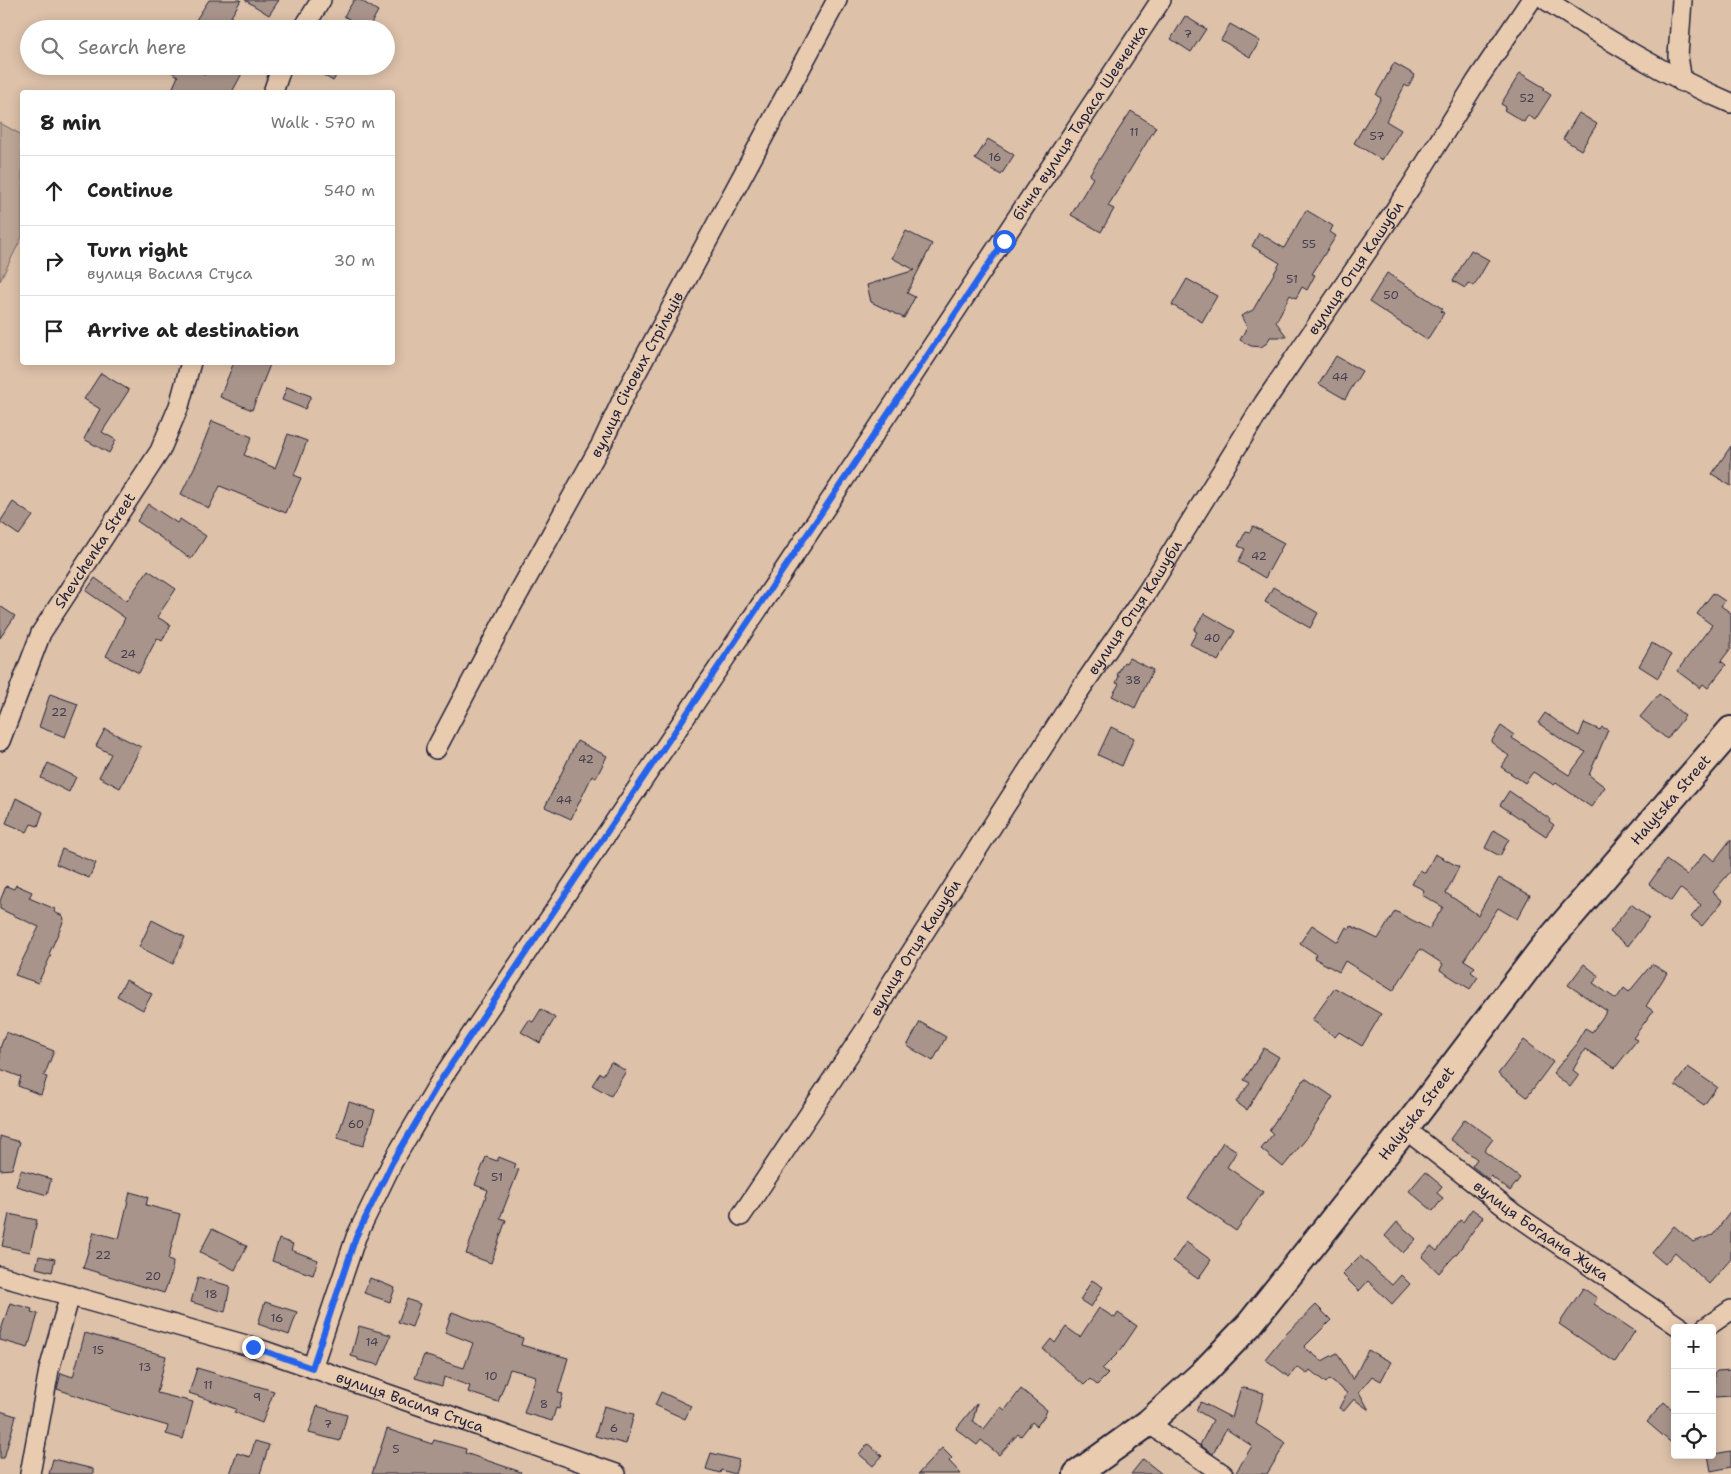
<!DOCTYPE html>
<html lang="en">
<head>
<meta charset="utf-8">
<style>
  body { margin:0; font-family:"Shantell Sans",sans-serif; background:#f6f6f6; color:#222 }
  .controls { position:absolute; right:15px; bottom:15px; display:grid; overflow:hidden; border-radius:5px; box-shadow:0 2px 12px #0003 }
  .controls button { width:45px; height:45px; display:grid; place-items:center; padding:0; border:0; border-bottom:1px solid #e0e0e0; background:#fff; color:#222; font:25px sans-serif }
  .stop { position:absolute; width:15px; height:15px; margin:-11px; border:4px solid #2563eb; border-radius:50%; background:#fff }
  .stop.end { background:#2563eb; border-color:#fff; box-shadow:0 1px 5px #0008 }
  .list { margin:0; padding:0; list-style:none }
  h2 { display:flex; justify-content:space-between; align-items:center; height:65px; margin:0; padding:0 20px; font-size:21px }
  h2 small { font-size:16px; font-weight:400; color:#767676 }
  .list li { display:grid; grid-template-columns:32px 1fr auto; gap:15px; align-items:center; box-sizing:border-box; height:70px; padding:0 20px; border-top:1px solid #e0e0e0 }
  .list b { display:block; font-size:19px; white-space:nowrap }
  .list p { margin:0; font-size:16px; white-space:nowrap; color:#767676 }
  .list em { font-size:16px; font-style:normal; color:#767676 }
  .icon { flex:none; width:28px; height:28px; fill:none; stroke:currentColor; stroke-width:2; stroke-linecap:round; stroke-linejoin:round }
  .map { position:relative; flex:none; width:1731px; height:1474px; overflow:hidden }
  .search { position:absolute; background:#fff; box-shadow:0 2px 12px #0003; left:20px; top:20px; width:375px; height:55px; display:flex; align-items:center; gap:12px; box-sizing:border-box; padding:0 18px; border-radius:28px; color:#767676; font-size:19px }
  .panel { position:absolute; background:#fff; box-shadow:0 2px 12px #0003; left:20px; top:90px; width:375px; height:275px; border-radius:5px }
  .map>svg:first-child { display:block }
</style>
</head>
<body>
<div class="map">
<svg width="1731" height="1474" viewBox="0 0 1731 1474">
  <rect width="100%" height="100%" fill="#ddc1a9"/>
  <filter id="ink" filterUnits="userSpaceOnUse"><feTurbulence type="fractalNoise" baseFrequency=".02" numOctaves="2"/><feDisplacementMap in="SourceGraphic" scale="10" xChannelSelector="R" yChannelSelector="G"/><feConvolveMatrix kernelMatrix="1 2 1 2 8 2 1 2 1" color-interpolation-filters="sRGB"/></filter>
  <g filter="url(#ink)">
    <!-- green -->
    <path fill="#bea697" stroke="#706469" d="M 0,123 L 22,135 L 22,237 L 0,281 Z"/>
    <!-- building -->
    <g fill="#a8948a" stroke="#22223b">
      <path d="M 209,0 L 241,0 L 229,20 L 242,29 L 190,29 Z"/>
      <path d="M 245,0 L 279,0 L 269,15 Z"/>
      <path d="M 354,0 L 360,0 L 378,11 L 368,29 L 343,29 L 349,19 L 344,16 Z"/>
      <path d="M 1185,16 L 1206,29 L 1191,52 L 1171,39 Z"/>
      <path d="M 1230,24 L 1260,41 L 1250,57 L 1221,40 Z"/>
      <path d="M 1394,63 L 1415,75 L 1408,87 L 1405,85 L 1386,121 L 1401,130 L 1382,160 L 1354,143 L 1381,98 L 1376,95 Z"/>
      <path d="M 162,66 L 190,66 L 205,75 L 209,66 L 246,66 L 232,92 L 171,92 L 178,76 Z"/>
      <path d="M 309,66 L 342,66 L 333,81 Z"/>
      <path d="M 1520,73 L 1545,88 L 1543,90 L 1551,95 L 1535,120 L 1528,115 L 1524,122 L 1504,110 L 1506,107 L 1501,104 Z"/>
      <path d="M 1131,111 L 1156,127 L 1108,206 L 1114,209 L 1101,232 L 1071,215 L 1093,178 L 1089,175 Z"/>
      <path d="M 1579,113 L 1597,124 L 1581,150 L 1563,139 Z"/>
      <path d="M 988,139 L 1014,155 L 1001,175 L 975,159 Z"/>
      <path d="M 1306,210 L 1333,226 L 1330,232 L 1336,236 L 1312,274 L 1315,275 L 1307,290 L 1302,287 L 1296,298 L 1290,295 L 1276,322 L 1287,337 L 1270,337 L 1267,343 L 1261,347 L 1251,346 L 1240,340 L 1247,327 L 1241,316 L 1253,310 L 1280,263 L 1252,246 L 1259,233 L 1284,248 Z"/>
      <path d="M 906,231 L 932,244 L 907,293 L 915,297 L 904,318 L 871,302 L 867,285 L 915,270 L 892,258 Z"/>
      <path d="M 1471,250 L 1489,260 L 1474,286 L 1468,283 L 1465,288 L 1453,281 Z"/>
      <path d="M 1387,273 L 1443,309 L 1441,311 L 1444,313 L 1427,340 L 1369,302 Z"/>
      <path d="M 1187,279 L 1217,296 L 1202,322 L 1172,305 Z"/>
      <path d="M 1336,356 L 1362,371 L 1345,399 L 1319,384 Z"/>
      <path d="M 234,362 L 271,362 L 252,410 L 220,397 Z"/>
      <path d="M 101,373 L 129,390 L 102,432 L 116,440 L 109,453 L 84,439 L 100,409 L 84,399 Z"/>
      <path d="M 287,387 L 311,396 L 305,409 L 282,400 Z"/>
      <path d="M 212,421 L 252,437 L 244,455 L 275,468 L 288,434 L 307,441 L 294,475 L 301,478 L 286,513 L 220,486 L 209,508 L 181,494 L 203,450 L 201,449 Z"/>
      <path d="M 1731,446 L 1731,486 L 1712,474 Z"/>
      <path d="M 13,502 L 33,516 L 19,535 L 0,522 Z"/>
      <path d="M 148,504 L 177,523 L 180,519 L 206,536 L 191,559 L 137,521 Z"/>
      <path d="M 1253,526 L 1284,543 L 1265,578 L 1238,562 L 1245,549 L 1238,546 L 1246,531 L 1250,532 Z"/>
      <path d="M 148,570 L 176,589 L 157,617 L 171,625 L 162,641 L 157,638 L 139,673 L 106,656 L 125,618 L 86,591 L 95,578 L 127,601 Z"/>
      <path d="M 1273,587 L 1318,613 L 1310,628 L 1265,602 Z"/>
      <path d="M 1713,593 L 1725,601 L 1721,606 L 1731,613 L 1731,648 L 1721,661 L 1726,665 L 1708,688 L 1703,684 L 1700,688 L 1677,671 L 1712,625 L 1697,614 Z"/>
      <path d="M 0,606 L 15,616 L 0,638 Z"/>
      <path d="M 1204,613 L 1235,631 L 1218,661 L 1190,644 L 1197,632 L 1194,630 Z"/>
      <path d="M 1652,643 L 1671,655 L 1658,678 L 1639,666 Z"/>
      <path d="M 1129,658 L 1153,670 L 1135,708 L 1112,696 L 1119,684 L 1116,683 L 1119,676 L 1117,675 L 1124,662 L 1126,663 Z"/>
      <path d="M 50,694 L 78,704 L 65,737 L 39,727 Z"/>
      <path d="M 1659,694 L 1685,716 L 1667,739 L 1640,717 Z"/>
      <path d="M 1545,713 L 1579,736 L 1584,723 L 1600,730 L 1602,727 L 1608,730 L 1589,775 L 1605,787 L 1591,807 L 1556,783 L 1554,785 L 1533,772 L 1525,783 L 1501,767 L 1509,756 L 1491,742 L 1501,726 L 1514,735 L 1512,738 L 1569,775 L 1586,752 L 1568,744 L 1538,723 Z"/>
      <path d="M 1111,727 L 1134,738 L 1122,766 L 1098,755 Z"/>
      <path d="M 105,729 L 141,747 L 120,788 L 99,777 L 111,754 L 96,746 Z"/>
      <path d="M 577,741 L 607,756 L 596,778 L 592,776 L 571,819 L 545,807 Z"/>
      <path d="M 48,763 L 76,777 L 69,792 L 41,778 Z"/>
      <path d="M 1509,791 L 1550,819 L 1549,821 L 1554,825 L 1546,836 L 1500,805 Z"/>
      <path d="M 16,798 L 43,812 L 38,826 L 31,824 L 27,832 L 6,823 Z"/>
      <path d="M 1494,830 L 1509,839 L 1500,856 L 1485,848 Z"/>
      <path d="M 1731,839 L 1731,871 L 1713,892 L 1723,901 L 1702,926 L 1691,917 L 1701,905 L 1680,888 L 1671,901 L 1649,884 L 1666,860 L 1687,875 L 1705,853 L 1714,861 Z"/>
      <path d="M 62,849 L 96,863 L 89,878 L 56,864 Z"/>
      <path d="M 1435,854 L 1459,867 L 1446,893 L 1478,915 L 1499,878 L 1530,895 L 1517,919 L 1498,908 L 1464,960 L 1475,967 L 1471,972 L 1478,977 L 1470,989 L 1440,970 L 1443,964 L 1420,949 L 1393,991 L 1345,961 L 1339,972 L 1314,958 L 1316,954 L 1300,943 L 1312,925 L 1338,942 L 1346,927 L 1350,929 L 1351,926 L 1378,939 L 1395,911 L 1429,929 L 1443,907 L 1422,895 L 1424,890 L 1412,884 L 1420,870 L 1425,873 Z"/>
      <path d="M 16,885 L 32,892 L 29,898 L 55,909 L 54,912 L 63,916 L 64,920 L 49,954 L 51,955 L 38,983 L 15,975 L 39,927 L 0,909 L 0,901 L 6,886 L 14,889 Z"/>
      <path d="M 1631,904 L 1649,918 L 1628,946 L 1610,932 Z"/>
      <path d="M 152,920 L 185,937 L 173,964 L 139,947 Z"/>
      <path d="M 1584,964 L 1599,976 L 1593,983 L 1616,999 L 1624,988 L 1629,992 L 1652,964 L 1667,973 L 1646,1006 L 1653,1011 L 1633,1038 L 1637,1040 L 1615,1068 L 1585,1049 L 1573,1070 L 1579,1075 L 1570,1087 L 1553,1073 L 1577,1044 L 1576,1043 L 1585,1028 L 1592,1032 L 1607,1011 L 1568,985 Z"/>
      <path d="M 126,980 L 152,994 L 143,1010 L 117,996 Z"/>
      <path d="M 1335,988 L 1381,1014 L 1362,1046 L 1339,1032 L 1335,1037 L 1312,1020 Z"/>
      <path d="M 541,1009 L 555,1018 L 540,1043 L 521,1032 L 529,1020 L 533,1022 Z"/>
      <path d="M 920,1022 L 946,1037 L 933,1061 L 907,1046 Z"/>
      <path d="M 6,1032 L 54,1051 L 44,1076 L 47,1077 L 41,1095 L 18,1086 L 21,1077 L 0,1069 L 0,1048 Z"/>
      <path d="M 1524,1040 L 1553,1062 L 1527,1097 L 1498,1074 Z"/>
      <path d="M 1264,1048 L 1279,1057 L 1247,1110 L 1236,1102 L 1250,1083 L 1244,1080 Z"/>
      <path d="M 611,1062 L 626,1071 L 611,1096 L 592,1085 L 600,1073 L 603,1075 Z"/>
      <path d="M 1688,1067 L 1717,1087 L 1704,1105 L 1675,1085 Z"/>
      <path d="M 1305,1078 L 1333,1097 L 1306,1139 L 1283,1167 L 1261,1149 L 1273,1134 L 1269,1130 Z"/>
      <path d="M 349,1102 L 375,1110 L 363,1146 L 337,1138 Z"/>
      <path d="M 1465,1119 L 1493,1139 L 1484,1151 L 1520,1178 L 1510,1191 L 1491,1176 L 1488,1179 L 1472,1166 L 1477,1159 L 1450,1139 Z"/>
      <path d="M 0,1136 L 20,1142 L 12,1169 L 0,1170 Z"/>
      <path d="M 1223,1142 L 1237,1151 L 1227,1167 L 1263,1192 L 1236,1231 L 1188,1198 Z"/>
      <path d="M 486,1157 L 497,1161 L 499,1157 L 516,1164 L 514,1168 L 519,1169 L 500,1218 L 506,1220 L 491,1263 L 466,1254 L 488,1190 L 475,1185 Z"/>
      <path d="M 21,1170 L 51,1179 L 47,1195 L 16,1186 Z"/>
      <path d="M 1425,1172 L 1442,1186 L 1437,1193 L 1443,1198 L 1433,1211 L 1409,1191 Z"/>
      <path d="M 130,1192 L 148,1197 L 146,1205 L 180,1214 L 168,1260 L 173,1262 L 172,1272 L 164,1293 L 83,1268 L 94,1232 L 119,1239 Z"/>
      <path d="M 1472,1209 L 1483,1217 L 1458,1252 L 1439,1273 L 1422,1257 L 1431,1246 L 1437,1251 L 1460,1220 L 1463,1222 Z"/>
      <path d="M 1731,1211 L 1731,1259 L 1709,1284 L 1675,1252 L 1665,1264 L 1652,1253 L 1674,1226 L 1693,1242 L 1713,1235 Z"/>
      <path d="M 9,1214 L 37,1220 L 30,1252 L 2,1246 Z"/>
      <path d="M 1397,1222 L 1416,1239 L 1403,1253 L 1385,1236 Z"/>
      <path d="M 212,1229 L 247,1246 L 235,1270 L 200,1252 Z"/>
      <path d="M 279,1239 L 293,1244 L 291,1250 L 318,1260 L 313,1275 L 272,1261 Z"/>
      <path d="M 1186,1242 L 1211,1260 L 1198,1279 L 1173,1261 Z"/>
      <path d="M 39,1256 L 55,1259 L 52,1272 L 36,1268 Z"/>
      <path d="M 1360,1256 L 1392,1285 L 1401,1275 L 1410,1284 L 1392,1304 L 1368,1281 L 1359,1291 L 1342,1274 Z"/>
      <path d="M 198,1277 L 230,1286 L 225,1312 L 191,1302 Z"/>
      <path d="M 370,1278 L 395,1288 L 390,1302 L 364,1293 Z"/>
      <path d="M 1092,1280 L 1103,1287 L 1091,1307 L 1080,1300 Z"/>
      <path d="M 1583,1288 L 1597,1298 L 1594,1304 L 1635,1331 L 1615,1362 L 1559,1324 Z"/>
      <path d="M 407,1299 L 420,1304 L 412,1327 L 398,1322 Z"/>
      <path d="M 265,1302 L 297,1312 L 289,1335 L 258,1324 Z"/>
      <path d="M 10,1303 L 32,1309 L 31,1312 L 38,1314 L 28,1348 L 0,1340 L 0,1333 Z"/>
      <path d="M 1316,1305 L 1331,1320 L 1304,1347 L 1322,1361 L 1337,1353 L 1353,1380 L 1368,1350 L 1391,1362 L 1381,1381 L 1372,1376 L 1359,1392 L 1369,1410 L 1354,1399 L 1344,1411 L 1339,1408 L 1347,1393 L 1329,1379 L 1326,1383 L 1310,1370 L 1307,1374 L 1297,1367 L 1289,1377 L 1265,1359 L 1282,1338 Z"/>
      <path d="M 1099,1308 L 1115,1318 L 1118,1313 L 1137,1326 L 1120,1351 L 1102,1369 L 1108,1374 L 1097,1385 L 1090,1379 L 1084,1385 L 1043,1349 L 1051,1339 L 1055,1343 L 1066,1327 L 1080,1337 Z"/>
      <path d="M 452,1312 L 523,1338 L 521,1345 L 568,1358 L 558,1393 L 563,1394 L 559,1409 L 556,1408 L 552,1421 L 524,1413 L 536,1376 L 510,1369 L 498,1402 L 468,1392 L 470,1386 L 444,1377 L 442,1386 L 415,1378 L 424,1355 L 464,1368 L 473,1343 L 445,1332 Z"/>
      <path d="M 359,1326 L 391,1335 L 379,1365 L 358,1360 L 358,1358 L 351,1356 Z"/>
      <path d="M 85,1333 L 166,1356 L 157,1393 L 193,1402 L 183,1439 L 166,1434 L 168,1426 L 110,1409 L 110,1407 L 57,1389 L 61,1373 L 73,1377 Z"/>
      <path d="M 197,1368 L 274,1391 L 262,1423 L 234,1412 L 236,1409 L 189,1393 Z"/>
      <path d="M 1731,1370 L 1731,1396 L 1715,1397 L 1714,1374 L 1717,1371 Z"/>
      <path d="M 1241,1387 L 1264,1393 L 1256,1424 L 1286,1443 L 1267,1474 L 1235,1474 L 1252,1446 L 1226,1429 L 1213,1454 L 1200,1445 L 1213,1420 L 1196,1410 L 1201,1402 L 1232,1418 Z"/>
      <path d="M 1021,1389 L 1047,1410 L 1045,1415 L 1037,1426 L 1032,1422 L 1021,1436 L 1018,1434 L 999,1455 L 981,1440 L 977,1445 L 956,1429 L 977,1403 L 973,1421 L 984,1429 L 1001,1407 L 1005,1410 Z"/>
      <path d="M 661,1392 L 691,1406 L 685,1419 L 655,1405 Z"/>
      <path d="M 1664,1402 L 1675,1412 L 1675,1446 L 1647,1422 Z"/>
      <path d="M 317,1406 L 347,1415 L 340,1441 L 309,1433 Z"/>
      <path d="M 604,1406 L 634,1414 L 626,1444 L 595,1436 Z"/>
      <path d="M 0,1411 L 16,1416 L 4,1458 L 0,1458 Z"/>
      <path d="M 387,1429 L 432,1444 L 434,1440 L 466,1449 L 465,1453 L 521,1472 L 520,1474 L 372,1474 Z"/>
      <path d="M 255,1441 L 269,1445 L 260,1474 L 230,1474 L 237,1453 L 250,1457 Z"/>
      <path d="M 868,1444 L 882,1456 L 873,1466 L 859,1454 Z"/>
      <path d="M 942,1448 L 952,1458 L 949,1461 L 961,1474 L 918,1474 Z"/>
      <path d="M 1731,1451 L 1731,1467 L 1711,1471 L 1708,1455 Z"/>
      <path d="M 711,1453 L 739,1460 L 735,1474 L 721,1470 L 720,1473 L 706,1469 Z"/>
      <path d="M 53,1459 L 93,1469 L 93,1474 L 49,1474 Z"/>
      <path d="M 1143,1459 L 1162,1474 L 1131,1474 Z"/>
    </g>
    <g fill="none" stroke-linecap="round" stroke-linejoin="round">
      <!-- street casing -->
      <g stroke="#22223b" stroke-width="22">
        <g id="street">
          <path d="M 1546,0 C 1606,39 1665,75 1731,103"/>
          <path d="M 303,29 L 321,0"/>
          <path d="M 1682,82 L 1678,56 L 1682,0"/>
          <path d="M 273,92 L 282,66"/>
          <path id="s1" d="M 0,741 L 41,633 L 160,451 L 179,406 L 191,362"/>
          <path id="s2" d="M 436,749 L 512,605 L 602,443 L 625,394 L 837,0"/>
          <path id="s3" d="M 1405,1129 L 1513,1213 L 1681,1328"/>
          <path id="s4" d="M 741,1216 L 870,1023 L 891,984 L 1073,700 L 1147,592 L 1264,403 L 1410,188 L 1476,82 L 1531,0"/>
          <path id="s5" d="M 0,1276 L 253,1347 L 616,1474"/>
          <path d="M 1705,1328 L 1731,1310"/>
          <path id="s6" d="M 312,1368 L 356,1237 L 392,1163 L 442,1078 L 775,584 L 1161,0"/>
          <path d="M 1148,1423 L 1223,1474"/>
          <path d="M 30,1474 L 49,1370 L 70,1295"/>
        </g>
      </g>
      <!-- secondary casing -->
      <g stroke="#22223b" stroke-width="30">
        <g id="secondary">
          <path id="s7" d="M 1077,1474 L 1148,1423 L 1202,1374 L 1249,1325 L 1405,1129 L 1542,949 L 1731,730"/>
        </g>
      </g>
      <!-- street -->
      <use href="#street" stroke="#e9cbb0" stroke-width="19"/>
      <!-- secondary -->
      <use href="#secondary" stroke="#e9cbb0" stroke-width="26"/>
    </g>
  </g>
  <g fill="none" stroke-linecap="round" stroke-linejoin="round" filter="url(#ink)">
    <!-- route -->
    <path stroke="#2563eb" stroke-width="6" d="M 253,1347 L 312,1368 L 356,1237 L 392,1163 L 442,1078 L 1004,241"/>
  </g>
  <g text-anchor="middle" stroke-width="4.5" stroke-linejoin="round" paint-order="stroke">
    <!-- number labels -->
    <g font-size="12" fill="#443e4f">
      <text x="1188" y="38">7</text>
      <text x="1527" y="102">52</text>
      <text x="1134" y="136">11</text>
      <text x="1377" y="140">57</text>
      <text x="995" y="161">16</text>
      <text x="1309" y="248">55</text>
      <text x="1292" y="283">51</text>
      <text x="1391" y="299">50</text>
      <text x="1340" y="381">44</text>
      <text x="1259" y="560">42</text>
      <text x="1212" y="642">40</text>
      <text x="128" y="658">24</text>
      <text x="1133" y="684">38</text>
      <text x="59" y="716">22</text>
      <text x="586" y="763">42</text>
      <text x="564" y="804">44</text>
      <text x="356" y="1128">60</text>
      <text x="497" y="1181">51</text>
      <text x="103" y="1259">22</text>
      <text x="153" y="1280">20</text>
      <text x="211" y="1298">18</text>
      <text x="277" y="1322">16</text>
      <text x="372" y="1346">14</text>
      <text x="98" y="1354">15</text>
      <text x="145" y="1371">13</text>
      <text x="491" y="1380">10</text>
      <text x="208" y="1389">11</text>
      <text x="257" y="1401">9</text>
      <text x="544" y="1408">8</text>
      <text x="328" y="1428">7</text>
      <text x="614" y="1432">6</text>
      <text x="396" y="1453">5</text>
    </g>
    <!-- street labels -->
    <g font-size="15" fill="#22223b" stroke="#e9cbb0">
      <text dy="5" stroke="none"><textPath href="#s6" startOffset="1468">бічна вулиця Тараса Шевченка</textPath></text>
      <text dy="5" stroke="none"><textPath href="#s4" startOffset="1130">вулиця Отця Кашуби</textPath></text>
      <text dy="5" stroke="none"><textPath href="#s2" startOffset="425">вулиця Січових Стрільців</textPath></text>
      <text dy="5" stroke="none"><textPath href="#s1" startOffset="214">Shevchenka Street</textPath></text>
      <text dy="5" stroke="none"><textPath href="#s4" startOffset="725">вулиця Отця Кашуби</textPath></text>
      <text dy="5" stroke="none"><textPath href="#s7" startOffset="902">Halytska Street</textPath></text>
      <text dy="5" stroke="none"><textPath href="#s4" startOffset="320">вулиця Отця Кашуби</textPath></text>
      <text dy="5" stroke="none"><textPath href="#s7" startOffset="498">Halytska Street</textPath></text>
      <text dy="5" stroke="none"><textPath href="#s3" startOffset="170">вулиця Богдана Жука</textPath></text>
      <text dy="5" stroke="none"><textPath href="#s5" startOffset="429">вулиця Василя Стуса</textPath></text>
    </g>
  </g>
</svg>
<div class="controls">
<button>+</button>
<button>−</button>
<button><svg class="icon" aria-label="locate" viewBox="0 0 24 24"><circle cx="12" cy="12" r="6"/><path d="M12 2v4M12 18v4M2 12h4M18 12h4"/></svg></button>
</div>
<div class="stop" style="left:1004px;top:241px"></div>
<div class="stop end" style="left:253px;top:1347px"></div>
<div class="search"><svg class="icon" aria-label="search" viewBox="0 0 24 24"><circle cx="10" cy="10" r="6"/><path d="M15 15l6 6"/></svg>Search here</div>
<section class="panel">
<h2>8 min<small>Walk · 570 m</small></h2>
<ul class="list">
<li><svg class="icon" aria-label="ahead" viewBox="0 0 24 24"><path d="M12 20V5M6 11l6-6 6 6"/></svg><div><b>Continue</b></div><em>540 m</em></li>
<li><svg class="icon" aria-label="right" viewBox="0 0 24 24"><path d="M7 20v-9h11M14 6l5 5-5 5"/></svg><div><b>Turn right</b><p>вулиця Василя Стуса</p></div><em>30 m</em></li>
<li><svg class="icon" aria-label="arrive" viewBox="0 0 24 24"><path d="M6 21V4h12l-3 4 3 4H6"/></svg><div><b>Arrive at destination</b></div></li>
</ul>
</section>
</div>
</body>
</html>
